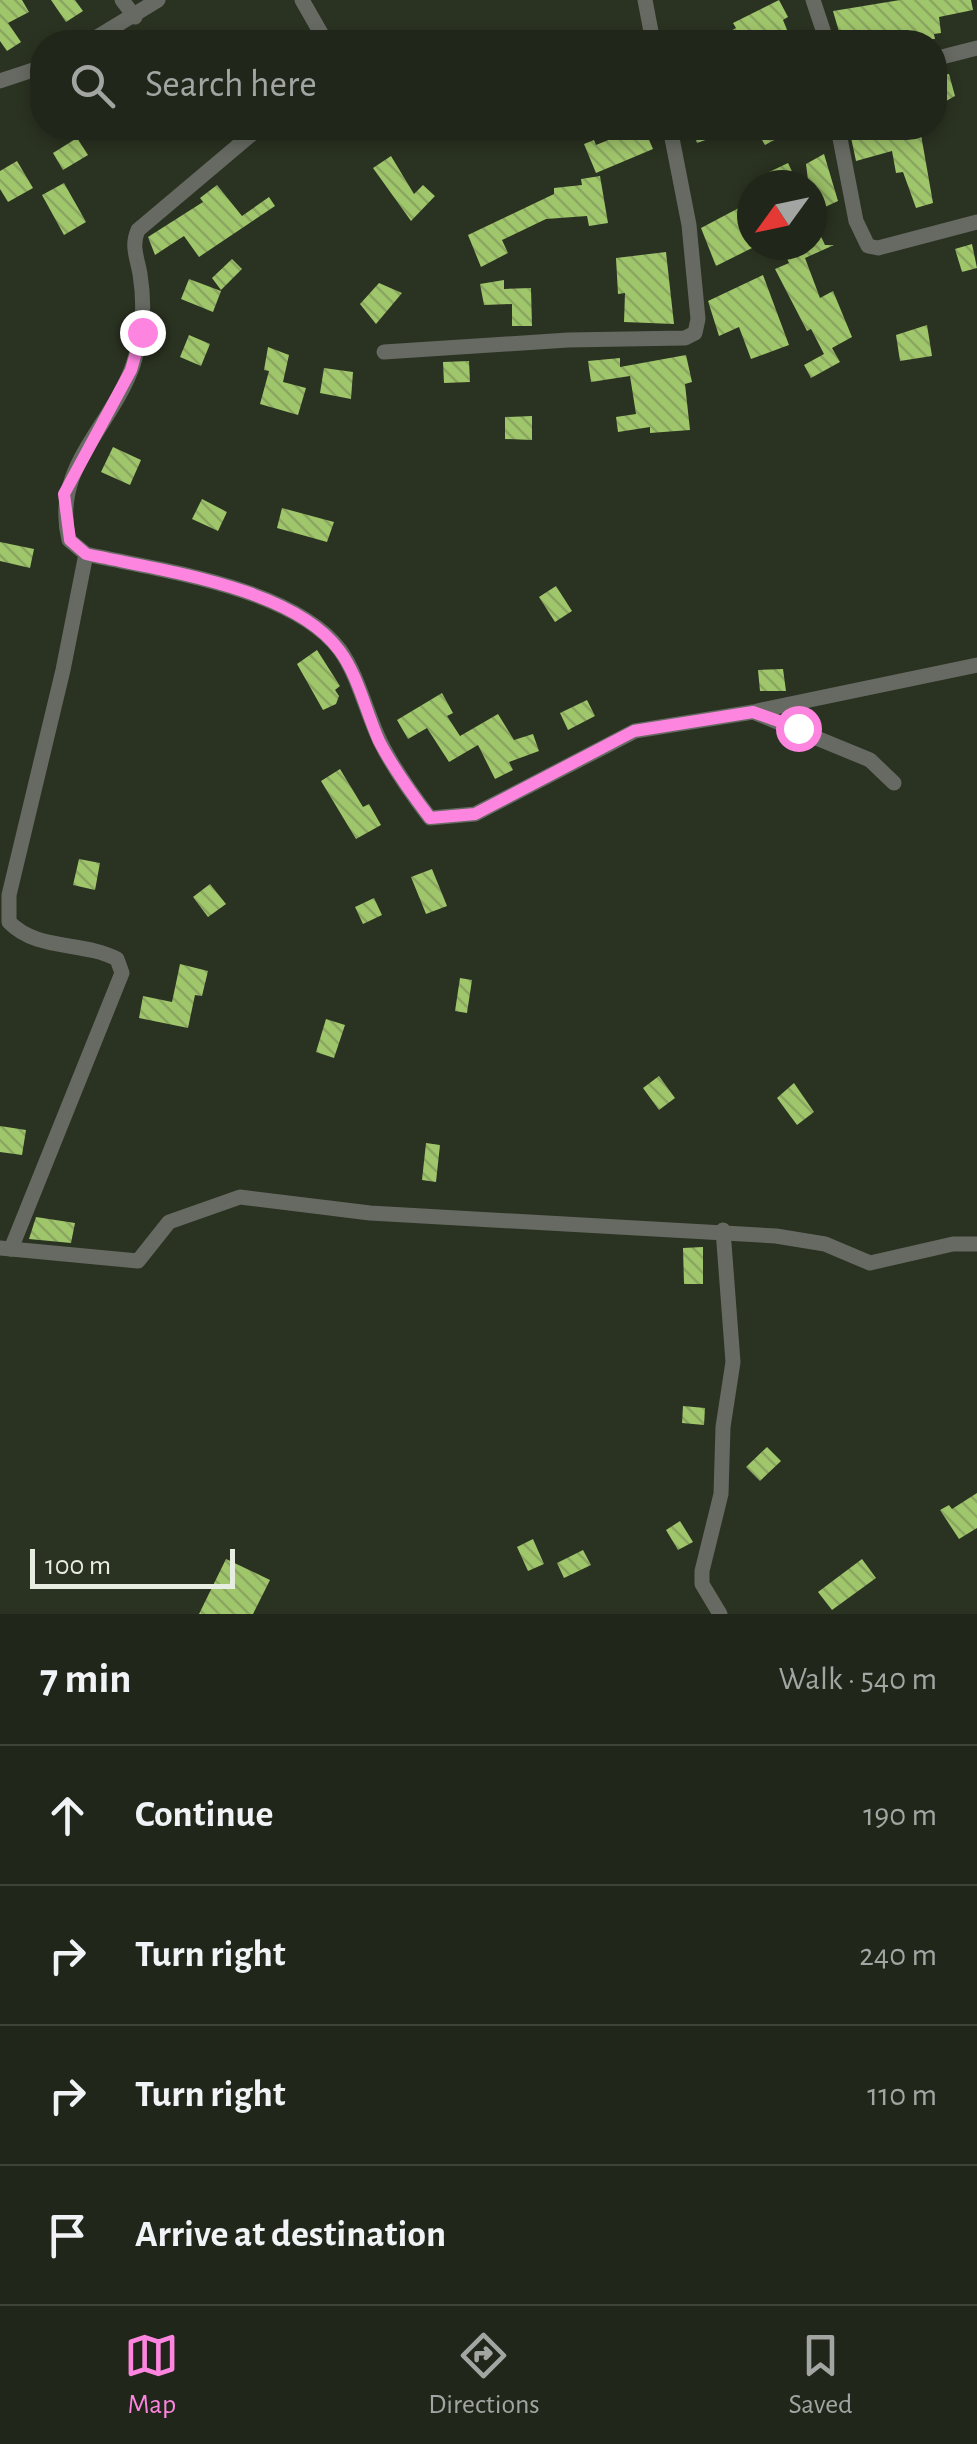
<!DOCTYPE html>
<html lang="en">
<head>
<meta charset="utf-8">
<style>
  body { margin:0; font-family:"Alegreya Sans",sans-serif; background:#282e22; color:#f1f3f6 }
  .compass { position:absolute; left:737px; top:170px; width:90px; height:90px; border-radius:50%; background:#202619; box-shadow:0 5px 15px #0003; rotate:237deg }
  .scale { position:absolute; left:30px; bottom:25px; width:205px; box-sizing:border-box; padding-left:10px; border:5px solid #e8ede2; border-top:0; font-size:28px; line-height:35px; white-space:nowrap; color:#e8ede2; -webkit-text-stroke:8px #2a3221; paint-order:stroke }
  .stop { position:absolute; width:30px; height:30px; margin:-22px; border:8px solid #fe85df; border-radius:50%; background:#fff }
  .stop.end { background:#fe85df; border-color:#fff; box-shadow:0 2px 10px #0008 }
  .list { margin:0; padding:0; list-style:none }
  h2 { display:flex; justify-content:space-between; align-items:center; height:130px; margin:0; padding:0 40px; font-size:42px }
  h2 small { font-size:32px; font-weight:400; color:#a2a5a2 }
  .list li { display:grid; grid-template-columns:65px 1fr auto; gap:30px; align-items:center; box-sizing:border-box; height:140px; padding:0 40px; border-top:2px solid #3d4338 }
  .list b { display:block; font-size:38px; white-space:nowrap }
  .list em { font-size:32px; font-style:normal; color:#a2a5a2 }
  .icon { flex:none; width:55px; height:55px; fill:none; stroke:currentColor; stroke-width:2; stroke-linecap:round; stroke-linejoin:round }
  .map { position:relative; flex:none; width:977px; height:1614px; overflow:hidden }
  .search { position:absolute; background:#202619; box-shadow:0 5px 15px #0003; left:30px; right:30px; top:30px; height:110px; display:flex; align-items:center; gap:25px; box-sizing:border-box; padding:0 35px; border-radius:40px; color:#a2a5a2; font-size:38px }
  .sheet { height:690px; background:#202619 }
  nav { display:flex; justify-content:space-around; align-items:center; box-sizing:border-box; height:140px; border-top:2px solid #3d4338; background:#202619; font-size:28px; color:#a2a5a2 }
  nav a { display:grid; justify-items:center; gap:5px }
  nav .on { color:#fe85df }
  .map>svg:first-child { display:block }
</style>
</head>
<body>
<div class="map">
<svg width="977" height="1614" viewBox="0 0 977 1614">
  <defs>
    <pattern id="building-back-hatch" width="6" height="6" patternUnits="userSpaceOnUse" patternTransform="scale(2.5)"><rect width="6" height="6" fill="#a0c66b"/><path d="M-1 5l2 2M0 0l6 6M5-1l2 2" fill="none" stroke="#8aa661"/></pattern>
  </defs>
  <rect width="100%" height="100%" fill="#2a3221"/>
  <!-- building -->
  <g fill="url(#building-back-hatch)">
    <path d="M 0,0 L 22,0 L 29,12 L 8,23 L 21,42 L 7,51 L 0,41 Z"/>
    <path d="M 51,0 L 75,0 L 83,11 L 66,22 Z"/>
    <path d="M 779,0 L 788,17 L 783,20 L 792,42 L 710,42 L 736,28 L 733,23 Z"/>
    <path d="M 900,0 L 971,0 L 973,10 L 939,17 L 941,33 L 934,34 L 935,39 L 842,42 L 833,11 Z"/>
    <path d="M 949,74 L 955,96 L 939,105 L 934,101 L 934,77 Z"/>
    <path d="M 638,128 L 642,135 L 646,133 L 653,149 L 596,173 L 584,144 L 594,140 L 596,145 Z"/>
    <path d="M 691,128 L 736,128 L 736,129 L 697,143 Z"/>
    <path d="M 755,128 L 796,128 L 765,145 Z"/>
    <path d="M 849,128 L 872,128 L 874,136 L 920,129 L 933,203 L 916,208 L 903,172 L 896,173 L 892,151 L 856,161 Z"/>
    <path d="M 77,138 L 88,155 L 63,170 L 53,153 Z"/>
    <path d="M 824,154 L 838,201 L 812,213 L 806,164 Z"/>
    <path d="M 391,156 L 414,194 L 423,185 L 435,196 L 411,221 L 373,168 Z"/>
    <path d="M 17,161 L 33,188 L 8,202 L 0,189 L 0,171 Z"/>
    <path d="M 788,163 L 796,180 L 770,185 L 765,174 Z"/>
    <path d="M 600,176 L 608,223 L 589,226 L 587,216 L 546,219 L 502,240 L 508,253 L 481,267 L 468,235 L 554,194 L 554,188 L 582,185 L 581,179 Z"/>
    <path d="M 64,183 L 86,222 L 64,235 L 42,195 Z"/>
    <path d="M 217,185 L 242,216 L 269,197 L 275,206 L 199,257 L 184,236 L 155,255 L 148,237 L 203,202 L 200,198 Z"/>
    <path d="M 752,201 L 752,248 L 716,266 L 701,228 Z"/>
    <path d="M 812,217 L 825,245 L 834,245 L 805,258 L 820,298 L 833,291 L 852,337 L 832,348 L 840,362 L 811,378 L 804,365 L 824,354 L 811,329 L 807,331 L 775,269 L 789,263 L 781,245 L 812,245 Z"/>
    <path d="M 972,244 L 977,268 L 962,272 L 955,249 Z"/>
    <path d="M 666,252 L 674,324 L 624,322 L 625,293 L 618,294 L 616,258 Z"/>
    <path d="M 232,259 L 242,269 L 221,290 L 212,278 Z"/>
    <path d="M 763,275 L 789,345 L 751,359 L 739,327 L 719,336 L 708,301 Z"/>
    <path d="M 189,279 L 221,291 L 213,312 L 181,299 Z"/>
    <path d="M 504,280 L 504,289 L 531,288 L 532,326 L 512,326 L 512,304 L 484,305 L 480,284 Z"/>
    <path d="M 379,283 L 402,293 L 376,324 L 360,304 Z"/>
    <path d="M 927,325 L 932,356 L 900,361 L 896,335 Z"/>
    <path d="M 189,335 L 210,344 L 201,366 L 180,357 Z"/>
    <path d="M 268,347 L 289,355 L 283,382 L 306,388 L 298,415 L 260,404 L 269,371 L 264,370 Z"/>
    <path d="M 686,355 L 692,382 L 685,384 L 690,430 L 650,433 L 650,427 L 618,432 L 616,417 L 636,414 L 630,376 L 591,382 L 588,361 L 620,358 L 620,367 Z"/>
    <path d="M 469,361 L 470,382 L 444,383 L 443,362 Z"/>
    <path d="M 324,368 L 353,372 L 351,399 L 320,393 Z"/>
    <path d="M 532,416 L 532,440 L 505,439 L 505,417 Z"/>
    <path d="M 113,447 L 141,460 L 130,485 L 101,472 Z"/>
    <path d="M 202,499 L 227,512 L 218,531 L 192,519 Z"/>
    <path d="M 282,508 L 334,522 L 327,542 L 277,528 Z"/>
    <path d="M 0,542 L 34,549 L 30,568 L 0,561 Z"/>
    <path d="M 556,586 L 572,611 L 555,622 L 539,597 Z"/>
    <path d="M 317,650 L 340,686 L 335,690 L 339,696 L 336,704 L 323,710 L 297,664 Z"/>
    <path d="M 783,669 L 786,691 L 760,691 L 758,670 Z"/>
    <path d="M 442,693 L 453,713 L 447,716 L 460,736 L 498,714 L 514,740 L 533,734 L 539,751 L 509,762 L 513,770 L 495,779 L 478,745 L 449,762 L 427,728 L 408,739 L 397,720 Z"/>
    <path d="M 587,700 L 595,716 L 568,730 L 560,713 Z"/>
    <path d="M 340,769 L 363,807 L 369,804 L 381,825 L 356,839 L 321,781 Z"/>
    <path d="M 79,859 L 100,863 L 95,890 L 73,885 Z"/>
    <path d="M 432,869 L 447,906 L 426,914 L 411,877 Z"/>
    <path d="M 210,884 L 226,904 L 208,917 L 193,897 Z"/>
    <path d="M 374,898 L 382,915 L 363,924 L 355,907 Z"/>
    <path d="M 180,964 L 208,971 L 202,996 L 195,995 L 188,1028 L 139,1018 L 143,996 L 172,1002 Z"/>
    <path d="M 460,978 L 472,980 L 467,1013 L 455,1011 Z"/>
    <path d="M 326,1019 L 345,1025 L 334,1058 L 316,1052 Z"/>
    <path d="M 659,1076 L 675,1098 L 659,1110 L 643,1088 Z"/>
    <path d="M 794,1083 L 814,1112 L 797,1125 L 777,1098 Z"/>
    <path d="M 0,1126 L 26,1130 L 22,1155 L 0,1152 Z"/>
    <path d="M 426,1143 L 440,1145 L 436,1182 L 422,1180 Z"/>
    <path d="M 36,1217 L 75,1223 L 71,1243 L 29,1239 Z"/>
    <path d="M 703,1247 L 703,1284 L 684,1284 L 683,1248 Z"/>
    <path d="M 683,1406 L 705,1408 L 704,1425 L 682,1423 Z"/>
    <path d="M 767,1447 L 781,1461 L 760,1481 L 746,1467 Z"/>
    <path d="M 977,1493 L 977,1528 L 959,1539 L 940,1510 L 949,1505 L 952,1509 Z"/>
    <path d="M 680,1521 L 693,1542 L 678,1550 L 666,1530 Z"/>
    <path d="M 533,1539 L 544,1564 L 528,1571 L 517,1547 Z"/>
    <path d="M 583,1550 L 591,1565 L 564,1578 L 557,1563 Z"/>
    <path d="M 226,1559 L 270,1580 L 253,1614 L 199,1614 Z"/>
    <path d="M 862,1559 L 876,1578 L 832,1610 L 818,1592 Z"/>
  </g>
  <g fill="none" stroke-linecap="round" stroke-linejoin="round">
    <!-- minor -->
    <g stroke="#666a62" stroke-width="15">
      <path d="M 122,0 L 135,17"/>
      <path d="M 302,0 L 326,42"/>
      <path d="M 645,0 L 653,42"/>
      <path d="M 813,0 L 827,42"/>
      <path d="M 89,42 L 158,0"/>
      <path d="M 934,59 L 977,48"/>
      <path d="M 0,81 L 42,67"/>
      <path d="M 259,128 L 138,230 C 131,246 137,257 140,274 C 145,305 143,336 133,365 C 111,428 51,468 69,540 L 86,554 C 158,570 293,587 340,650 C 358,675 366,712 380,741 C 393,768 411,793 430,818 L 475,814 L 635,731 L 753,712 L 870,760 L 894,783"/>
      <path d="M 838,128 L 856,221 L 868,246 L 878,248 L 977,222"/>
      <path d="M 384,352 L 568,340 L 685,338 L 695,333 L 698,319 L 689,225 L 670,128"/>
      <path d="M 757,711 L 977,665"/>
      <path d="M 0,1248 L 138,1261 L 169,1222 L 240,1197 L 370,1213 L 776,1236 L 825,1244 L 870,1263 L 953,1244 L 977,1244"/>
      <path d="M 11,1249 L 122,973 L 117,959 C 82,941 37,951 9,922 L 9,895 L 63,670 L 86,554"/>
      <path d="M 720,1614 L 702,1584 L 702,1571 L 721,1494 L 723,1427 L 733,1362 L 723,1230"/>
    </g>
  </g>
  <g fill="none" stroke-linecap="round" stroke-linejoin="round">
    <!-- route -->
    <path stroke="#fe85df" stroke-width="12" d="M 142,332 L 131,370 L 64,494 L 70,540 L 86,554 C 158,570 293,587 339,650 C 358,675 366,712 379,741 C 393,768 411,793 430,818 L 475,814 L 634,731 L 753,712 L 798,728"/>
  </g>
</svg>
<svg class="compass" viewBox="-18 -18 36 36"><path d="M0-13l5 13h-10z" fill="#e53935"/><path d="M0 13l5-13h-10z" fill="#a2a5a2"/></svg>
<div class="scale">100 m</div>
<div class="stop" style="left:798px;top:728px"></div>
<div class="stop end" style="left:142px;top:332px"></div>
<div class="search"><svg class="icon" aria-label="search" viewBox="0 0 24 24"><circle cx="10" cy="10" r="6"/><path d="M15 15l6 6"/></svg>Search here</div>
</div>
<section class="sheet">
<h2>7 min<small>Walk · 540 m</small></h2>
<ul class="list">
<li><svg class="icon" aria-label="ahead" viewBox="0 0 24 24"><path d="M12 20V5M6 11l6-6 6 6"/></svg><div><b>Continue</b></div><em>190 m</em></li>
<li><svg class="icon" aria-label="right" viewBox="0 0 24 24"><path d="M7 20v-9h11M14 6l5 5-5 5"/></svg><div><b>Turn right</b></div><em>240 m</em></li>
<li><svg class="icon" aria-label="right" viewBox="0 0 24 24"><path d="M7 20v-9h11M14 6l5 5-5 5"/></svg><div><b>Turn right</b></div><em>110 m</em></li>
<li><svg class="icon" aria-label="arrive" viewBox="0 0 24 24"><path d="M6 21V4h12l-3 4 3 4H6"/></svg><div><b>Arrive at destination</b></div></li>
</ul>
</section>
<nav>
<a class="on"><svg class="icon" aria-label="map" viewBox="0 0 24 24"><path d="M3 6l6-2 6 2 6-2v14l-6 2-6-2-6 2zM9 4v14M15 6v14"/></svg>Map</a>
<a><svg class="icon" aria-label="directions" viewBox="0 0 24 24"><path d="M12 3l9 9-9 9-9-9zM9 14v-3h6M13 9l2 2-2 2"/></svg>Directions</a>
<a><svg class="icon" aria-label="saved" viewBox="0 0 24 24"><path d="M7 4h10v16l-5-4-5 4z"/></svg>Saved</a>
</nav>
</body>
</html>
